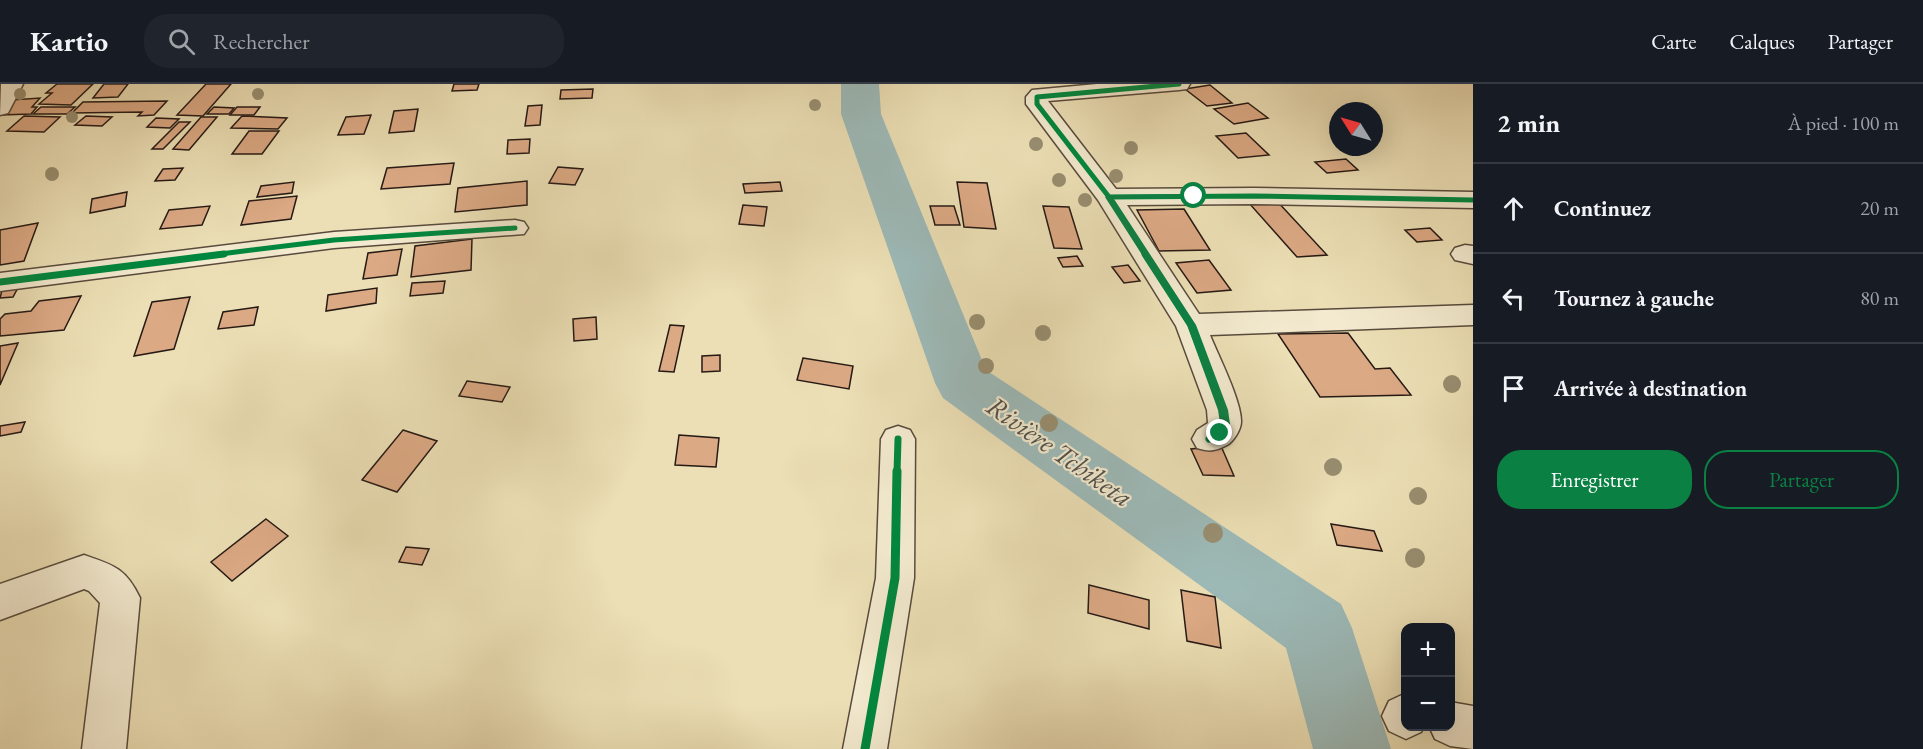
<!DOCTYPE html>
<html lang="fr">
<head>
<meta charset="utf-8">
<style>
  body { margin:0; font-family:"EB Garamond",serif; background:#20242c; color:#f1f3f6 }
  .controls { position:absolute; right:18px; bottom:18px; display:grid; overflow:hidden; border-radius:12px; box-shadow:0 6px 24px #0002 }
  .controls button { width:54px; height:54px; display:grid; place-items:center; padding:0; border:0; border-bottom:2px solid #363941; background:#171b24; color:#f1f3f6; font:30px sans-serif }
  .compass { position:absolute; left:1329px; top:18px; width:54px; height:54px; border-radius:50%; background:#171b24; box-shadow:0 6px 24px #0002; rotate:307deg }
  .stop { position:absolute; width:18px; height:18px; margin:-14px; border:4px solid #0b8043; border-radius:50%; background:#fff }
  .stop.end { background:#0b8043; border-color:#fff; box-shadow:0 2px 6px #0008 }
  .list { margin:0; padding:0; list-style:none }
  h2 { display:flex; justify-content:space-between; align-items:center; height:78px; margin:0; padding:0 24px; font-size:26px }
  h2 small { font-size:20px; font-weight:400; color:#9ea1a6 }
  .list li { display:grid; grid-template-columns:39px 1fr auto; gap:18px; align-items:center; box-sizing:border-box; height:90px; padding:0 24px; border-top:2px solid #363941 }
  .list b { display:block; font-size:22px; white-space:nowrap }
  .list em { font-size:20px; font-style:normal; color:#9ea1a6 }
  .actions { display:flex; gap:12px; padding:18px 24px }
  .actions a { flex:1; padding:14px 0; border:2px solid #0b8043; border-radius:24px; text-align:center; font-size:21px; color:#0b8043 }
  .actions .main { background:#0b8043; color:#fff }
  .icon { flex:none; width:33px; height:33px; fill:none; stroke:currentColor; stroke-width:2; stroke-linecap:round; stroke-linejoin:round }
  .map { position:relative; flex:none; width:1473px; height:665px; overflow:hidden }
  header { display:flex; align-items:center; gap:36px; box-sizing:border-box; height:84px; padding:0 30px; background:#171b24; border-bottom:2px solid #363941 }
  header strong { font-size:28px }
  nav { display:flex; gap:33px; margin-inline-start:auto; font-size:21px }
  .search { width:420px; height:54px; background:#20242c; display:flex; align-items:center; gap:15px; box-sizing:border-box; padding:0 21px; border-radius:24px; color:#9ea1a6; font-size:22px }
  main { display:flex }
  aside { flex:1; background:#171b24 }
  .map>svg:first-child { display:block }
</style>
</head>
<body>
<header>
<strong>Kartio</strong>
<div class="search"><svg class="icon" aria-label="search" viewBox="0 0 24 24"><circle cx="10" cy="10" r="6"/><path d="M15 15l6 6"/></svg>Rechercher</div>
<nav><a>Carte</a><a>Calques</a><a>Partager</a></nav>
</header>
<main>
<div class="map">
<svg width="1473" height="665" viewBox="0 0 1473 665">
  <rect width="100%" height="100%" fill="#ecdfb5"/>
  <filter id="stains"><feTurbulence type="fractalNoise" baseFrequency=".00333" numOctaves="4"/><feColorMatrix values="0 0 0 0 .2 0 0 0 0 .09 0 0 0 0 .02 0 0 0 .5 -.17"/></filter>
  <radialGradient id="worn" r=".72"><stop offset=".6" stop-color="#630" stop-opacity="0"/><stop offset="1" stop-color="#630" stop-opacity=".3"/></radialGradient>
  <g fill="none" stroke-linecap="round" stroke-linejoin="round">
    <!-- river -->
    <path fill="#9dbab8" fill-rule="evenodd" d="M 841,0 L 879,0 L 881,30 L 986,286 L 1341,520 L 1352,544 L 1391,665 L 1313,665 L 1286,564 L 943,314 L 935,299 L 841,30 Z"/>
  </g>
  <!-- building -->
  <g fill="#dba984" stroke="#261a15" stroke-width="1.5">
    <path d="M 57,0 L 93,0 L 71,21 L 39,20 L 52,9 L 46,9 Z"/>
    <path d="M 104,0 L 128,0 L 118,13 L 93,14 Z"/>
    <path d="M 206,0 L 231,0 L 203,32 L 177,31 Z"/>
    <path d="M 454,0 L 479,0 L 477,6 L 452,7 Z"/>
    <path d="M 1210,1 L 1232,19 L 1207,22 L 1185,5 Z"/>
    <path d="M 593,5 L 592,14 L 560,15 L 561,6 Z"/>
    <path d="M 40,14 L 32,23 L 37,23 L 31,30 L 0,31 L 0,27 L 11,16 Z"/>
    <path d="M 167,17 L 154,31 L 138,32 L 142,28 L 72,29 L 83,18 Z"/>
    <path d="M 1248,19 L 1268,34 L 1234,40 L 1214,25 Z"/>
    <path d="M 542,21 L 540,41 L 525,42 L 528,22 Z"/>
    <path d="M 41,23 L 75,23 L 67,30 L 33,30 Z"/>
    <path d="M 214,23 L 234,24 L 229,30 L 207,30 Z"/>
    <path d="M 237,23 L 260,23 L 254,31 L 230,31 Z"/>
    <path d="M 418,25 L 414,47 L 389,49 L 394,27 Z"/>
    <path d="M 371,31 L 364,50 L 338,51 L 346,33 Z"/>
    <path d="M 24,32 L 60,33 L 44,48 L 7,47 Z"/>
    <path d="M 86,32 L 112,33 L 102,42 L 75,41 Z"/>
    <path d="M 242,32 L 287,34 L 278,45 L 231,44 Z"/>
    <path d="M 201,33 L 217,33 L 189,66 L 173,65 Z"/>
    <path d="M 156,34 L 179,35 L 170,44 L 147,43 Z"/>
    <path d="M 179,38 L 190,38 L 163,65 L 152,65 Z"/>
    <path d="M 249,47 L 279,47 L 262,70 L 232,70 Z"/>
    <path d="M 1246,49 L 1269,71 L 1238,74 L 1216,52 Z"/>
    <path d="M 530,55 L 529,69 L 507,70 L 508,56 Z"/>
    <path d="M 1346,75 L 1358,86 L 1327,89 L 1315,78 Z"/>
    <path d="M 454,79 L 450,100 L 381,105 L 387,84 Z"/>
    <path d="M 558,83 L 583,85 L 575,101 L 549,99 Z"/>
    <path d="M 183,84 L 175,96 L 155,97 L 163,85 Z"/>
    <path d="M 527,97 L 527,121 L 455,128 L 458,104 Z"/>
    <path d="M 294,98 L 292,109 L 257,113 L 261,102 Z"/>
    <path d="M 780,98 L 782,107 L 745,109 L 743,100 Z"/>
    <path d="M 957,98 L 987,99 L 996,145 L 964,143 Z"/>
    <path d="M 127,108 L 125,122 L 90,129 L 92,115 Z"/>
    <path d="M 297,112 L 291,135 L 241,141 L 249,117 Z"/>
    <path d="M 1276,116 L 1327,171 L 1297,173 L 1248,118 Z"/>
    <path d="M 743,121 L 767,123 L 764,142 L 739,140 Z"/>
    <path d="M 210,122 L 202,141 L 160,145 L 169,126 Z"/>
    <path d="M 930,122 L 954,122 L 960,141 L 935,141 Z"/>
    <path d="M 1043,122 L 1069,123 L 1082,165 L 1054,164 Z"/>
    <path d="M 1184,125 L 1210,166 L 1159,167 L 1137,126 Z"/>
    <path d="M 38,139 L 24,177 L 0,181 L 0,146 Z"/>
    <path d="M 1430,144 L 1442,156 L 1417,158 L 1405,146 Z"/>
    <path d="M 472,155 L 471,186 L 411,193 L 415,162 Z"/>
    <path d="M 402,165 L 397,191 L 363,195 L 368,169 Z"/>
    <path d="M 1077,172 L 1083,182 L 1063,183 L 1058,174 Z"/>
    <path d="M 1209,176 L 1231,206 L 1197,209 L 1176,179 Z"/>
    <path d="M 1128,181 L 1140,197 L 1124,199 L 1112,183 Z"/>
    <path d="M 445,197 L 443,209 L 410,212 L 412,199 Z"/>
    <path d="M 20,200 L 13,213 L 0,214 L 3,202 Z"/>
    <path d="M 377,204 L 376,219 L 326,227 L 328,211 Z"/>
    <path d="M 81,212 L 64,246 L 0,252 L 0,235 L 5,230 L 31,227 L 39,217 Z"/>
    <path d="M 190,213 L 174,265 L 134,272 L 152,218 Z"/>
    <path d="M 258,223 L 254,241 L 218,245 L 223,228 Z"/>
    <path d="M 596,233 L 597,255 L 574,257 L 573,235 Z"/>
    <path d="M 670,241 L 684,242 L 674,288 L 659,287 Z"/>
    <path d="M 1348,249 L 1375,285 L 1390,284 L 1411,311 L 1320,313 L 1278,250 Z"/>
    <path d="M 18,259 L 0,301 L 0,262 Z"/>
    <path d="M 720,271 L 720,287 L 702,288 L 702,272 Z"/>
    <path d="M 803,274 L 853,282 L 849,305 L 797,296 Z"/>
    <path d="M 467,297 L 510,303 L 502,318 L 459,312 Z"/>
    <path d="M 25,338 L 21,348 L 0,352 L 0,342 Z"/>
    <path d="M 403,346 L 437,357 L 397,408 L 362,396 Z"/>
    <path d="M 679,351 L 719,354 L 716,383 L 675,381 Z"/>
    <path d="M 1221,362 L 1234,392 L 1203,391 L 1191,365 Z"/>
    <path d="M 266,435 L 288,452 L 232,497 L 211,478 Z"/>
    <path d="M 1331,440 L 1374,447 L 1382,467 L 1337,461 Z"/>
    <path d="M 406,463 L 429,465 L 422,481 L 399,478 Z"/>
    <path d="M 1089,501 L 1149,516 L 1149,545 L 1088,529 Z"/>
    <path d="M 1181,506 L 1215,513 L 1221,564 L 1187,557 Z"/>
  </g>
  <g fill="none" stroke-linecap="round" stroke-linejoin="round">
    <!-- minor casing -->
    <g stroke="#584b3d" stroke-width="3">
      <g id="minor">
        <path d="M 1,0 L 23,0 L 8,29 L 0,31 Z"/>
        <path d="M 1097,0 L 1190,0 L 1187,5 L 1179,6 L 1048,17 L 1116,105 L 1254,104 L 1473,108 L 1473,124 L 1254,120 L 1127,121 L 1199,230 L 1473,221 L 1473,241 L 1210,251 C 1218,271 1242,318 1241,338 C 1241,345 1234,357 1227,361 C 1216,367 1209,368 1197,364 L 1192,355 L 1197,346 L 1208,339 L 1207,326 L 1176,242 L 1098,116 L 1026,20 L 1026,13 L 1032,6 Z"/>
        <path d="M 515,136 L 524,138 L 528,144 L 524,150 L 334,164 L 0,207 L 0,189 L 334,148 Z"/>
        <path d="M 1465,161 L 1473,162 L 1473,180 L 1455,176 L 1451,170 L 1455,164 Z"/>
        <path d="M 898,342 L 910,346 L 915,355 L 914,494 L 887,665 L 843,665 L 876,494 L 881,355 L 886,346 Z"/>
        <path d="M 84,471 C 113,481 126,484 140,514 L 126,665 L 82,665 L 100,519 L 89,507 L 84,505 L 0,536 L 0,500 Z"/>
        <path d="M 1404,610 L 1406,642 L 1424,642 L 1421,648 L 1406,655 L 1389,647 L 1382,632 L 1389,617 Z"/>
        <path d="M 1450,618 L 1473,622 L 1473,665 L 1450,662 L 1435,655 L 1429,642 L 1450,642 Z"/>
      </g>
    </g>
    <!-- minor -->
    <use href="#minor" fill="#f3eacf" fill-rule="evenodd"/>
    <!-- cycleway-far2 casing -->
    <g stroke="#f3eacf" stroke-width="8">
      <g id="cycleway-far2">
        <path d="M 1109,113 L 1254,112 L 1473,116"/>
        <path d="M 212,171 L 334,156 L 515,144"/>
        <path d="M 1146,171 L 1109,113 L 1037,20 L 1037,13 L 1179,0"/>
      </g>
    </g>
    <!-- cycleway-far1 casing -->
    <g stroke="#f3eacf" stroke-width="10">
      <g id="cycleway-far1">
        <path d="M 1145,170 L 1191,241 L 1223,326 C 1225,342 1223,347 1209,355"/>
        <path d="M 0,198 L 224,170"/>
        <path d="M 897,389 L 898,355"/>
      </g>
    </g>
    <!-- cycleway casing -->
    <g stroke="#f3eacf" stroke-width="13">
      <path id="cycleway" d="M 865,665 L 895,494 L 897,387"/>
    </g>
    <!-- cycleway-far2 -->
    <use href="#cycleway-far2" stroke="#00873e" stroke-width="5"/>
    <!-- cycleway-far1 -->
    <use href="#cycleway-far1" stroke="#00873e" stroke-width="7"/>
    <!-- cycleway -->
    <use href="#cycleway" stroke="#00873e" stroke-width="9"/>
  </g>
  <!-- trees -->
  <g fill="#988e70">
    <circle cx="20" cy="10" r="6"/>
    <circle cx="258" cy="10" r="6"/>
    <circle cx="815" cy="21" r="6"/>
    <circle cx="72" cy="33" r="6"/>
    <circle cx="1036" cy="60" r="7"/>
    <circle cx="1131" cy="64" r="7"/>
    <circle cx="52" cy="90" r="7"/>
    <circle cx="1116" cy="92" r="7"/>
    <circle cx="1059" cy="96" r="7"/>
    <circle cx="1085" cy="116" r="7"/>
    <circle cx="977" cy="238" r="8"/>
    <circle cx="1043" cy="249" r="8"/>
    <circle cx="986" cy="282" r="8"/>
    <circle cx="1452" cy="300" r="9"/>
    <circle cx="1049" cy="339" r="9"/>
    <circle cx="1333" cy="383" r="9"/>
    <circle cx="1418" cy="412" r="9"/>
    <circle cx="1213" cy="449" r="10"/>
    <circle cx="1415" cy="474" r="10"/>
  </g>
  <!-- route -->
  <path fill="#0b8043" d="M 1194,110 L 1198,112 L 1197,114 L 1114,115 L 1196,241 L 1228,326 L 1230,340 L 1223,352 L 1220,353 L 1215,349 L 1220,339 L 1218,326 L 1187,241 L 1105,113 L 1109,111 Z"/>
  <g text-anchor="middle" stroke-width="4.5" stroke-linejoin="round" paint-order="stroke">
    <!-- water labels -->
    <g font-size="28" font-style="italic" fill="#50524e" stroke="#f3eacf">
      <text transform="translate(1060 367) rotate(35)" y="10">Rivière Tchiketa</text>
    </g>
  </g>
  <rect width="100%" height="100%" filter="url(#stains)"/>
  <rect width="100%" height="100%" fill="url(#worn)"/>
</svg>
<div class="controls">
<button>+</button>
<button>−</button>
</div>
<svg class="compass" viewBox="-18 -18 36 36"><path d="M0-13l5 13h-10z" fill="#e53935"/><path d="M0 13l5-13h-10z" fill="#9ea1a6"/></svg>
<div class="stop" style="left:1194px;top:112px"></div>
<div class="stop end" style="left:1220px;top:349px"></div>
</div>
<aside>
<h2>2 min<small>À pied · 100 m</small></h2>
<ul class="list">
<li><svg class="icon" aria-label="ahead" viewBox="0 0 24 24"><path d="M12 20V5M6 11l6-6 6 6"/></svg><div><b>Continuez</b></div><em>20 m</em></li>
<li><svg class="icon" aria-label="left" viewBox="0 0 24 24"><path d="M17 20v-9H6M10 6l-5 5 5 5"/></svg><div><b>Tournez à gauche</b></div><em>80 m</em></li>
<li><svg class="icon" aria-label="arrive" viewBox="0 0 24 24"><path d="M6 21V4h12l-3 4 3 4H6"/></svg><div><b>Arrivée à destination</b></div></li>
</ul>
<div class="actions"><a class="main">Enregistrer</a><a>Partager</a></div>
</aside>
</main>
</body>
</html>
